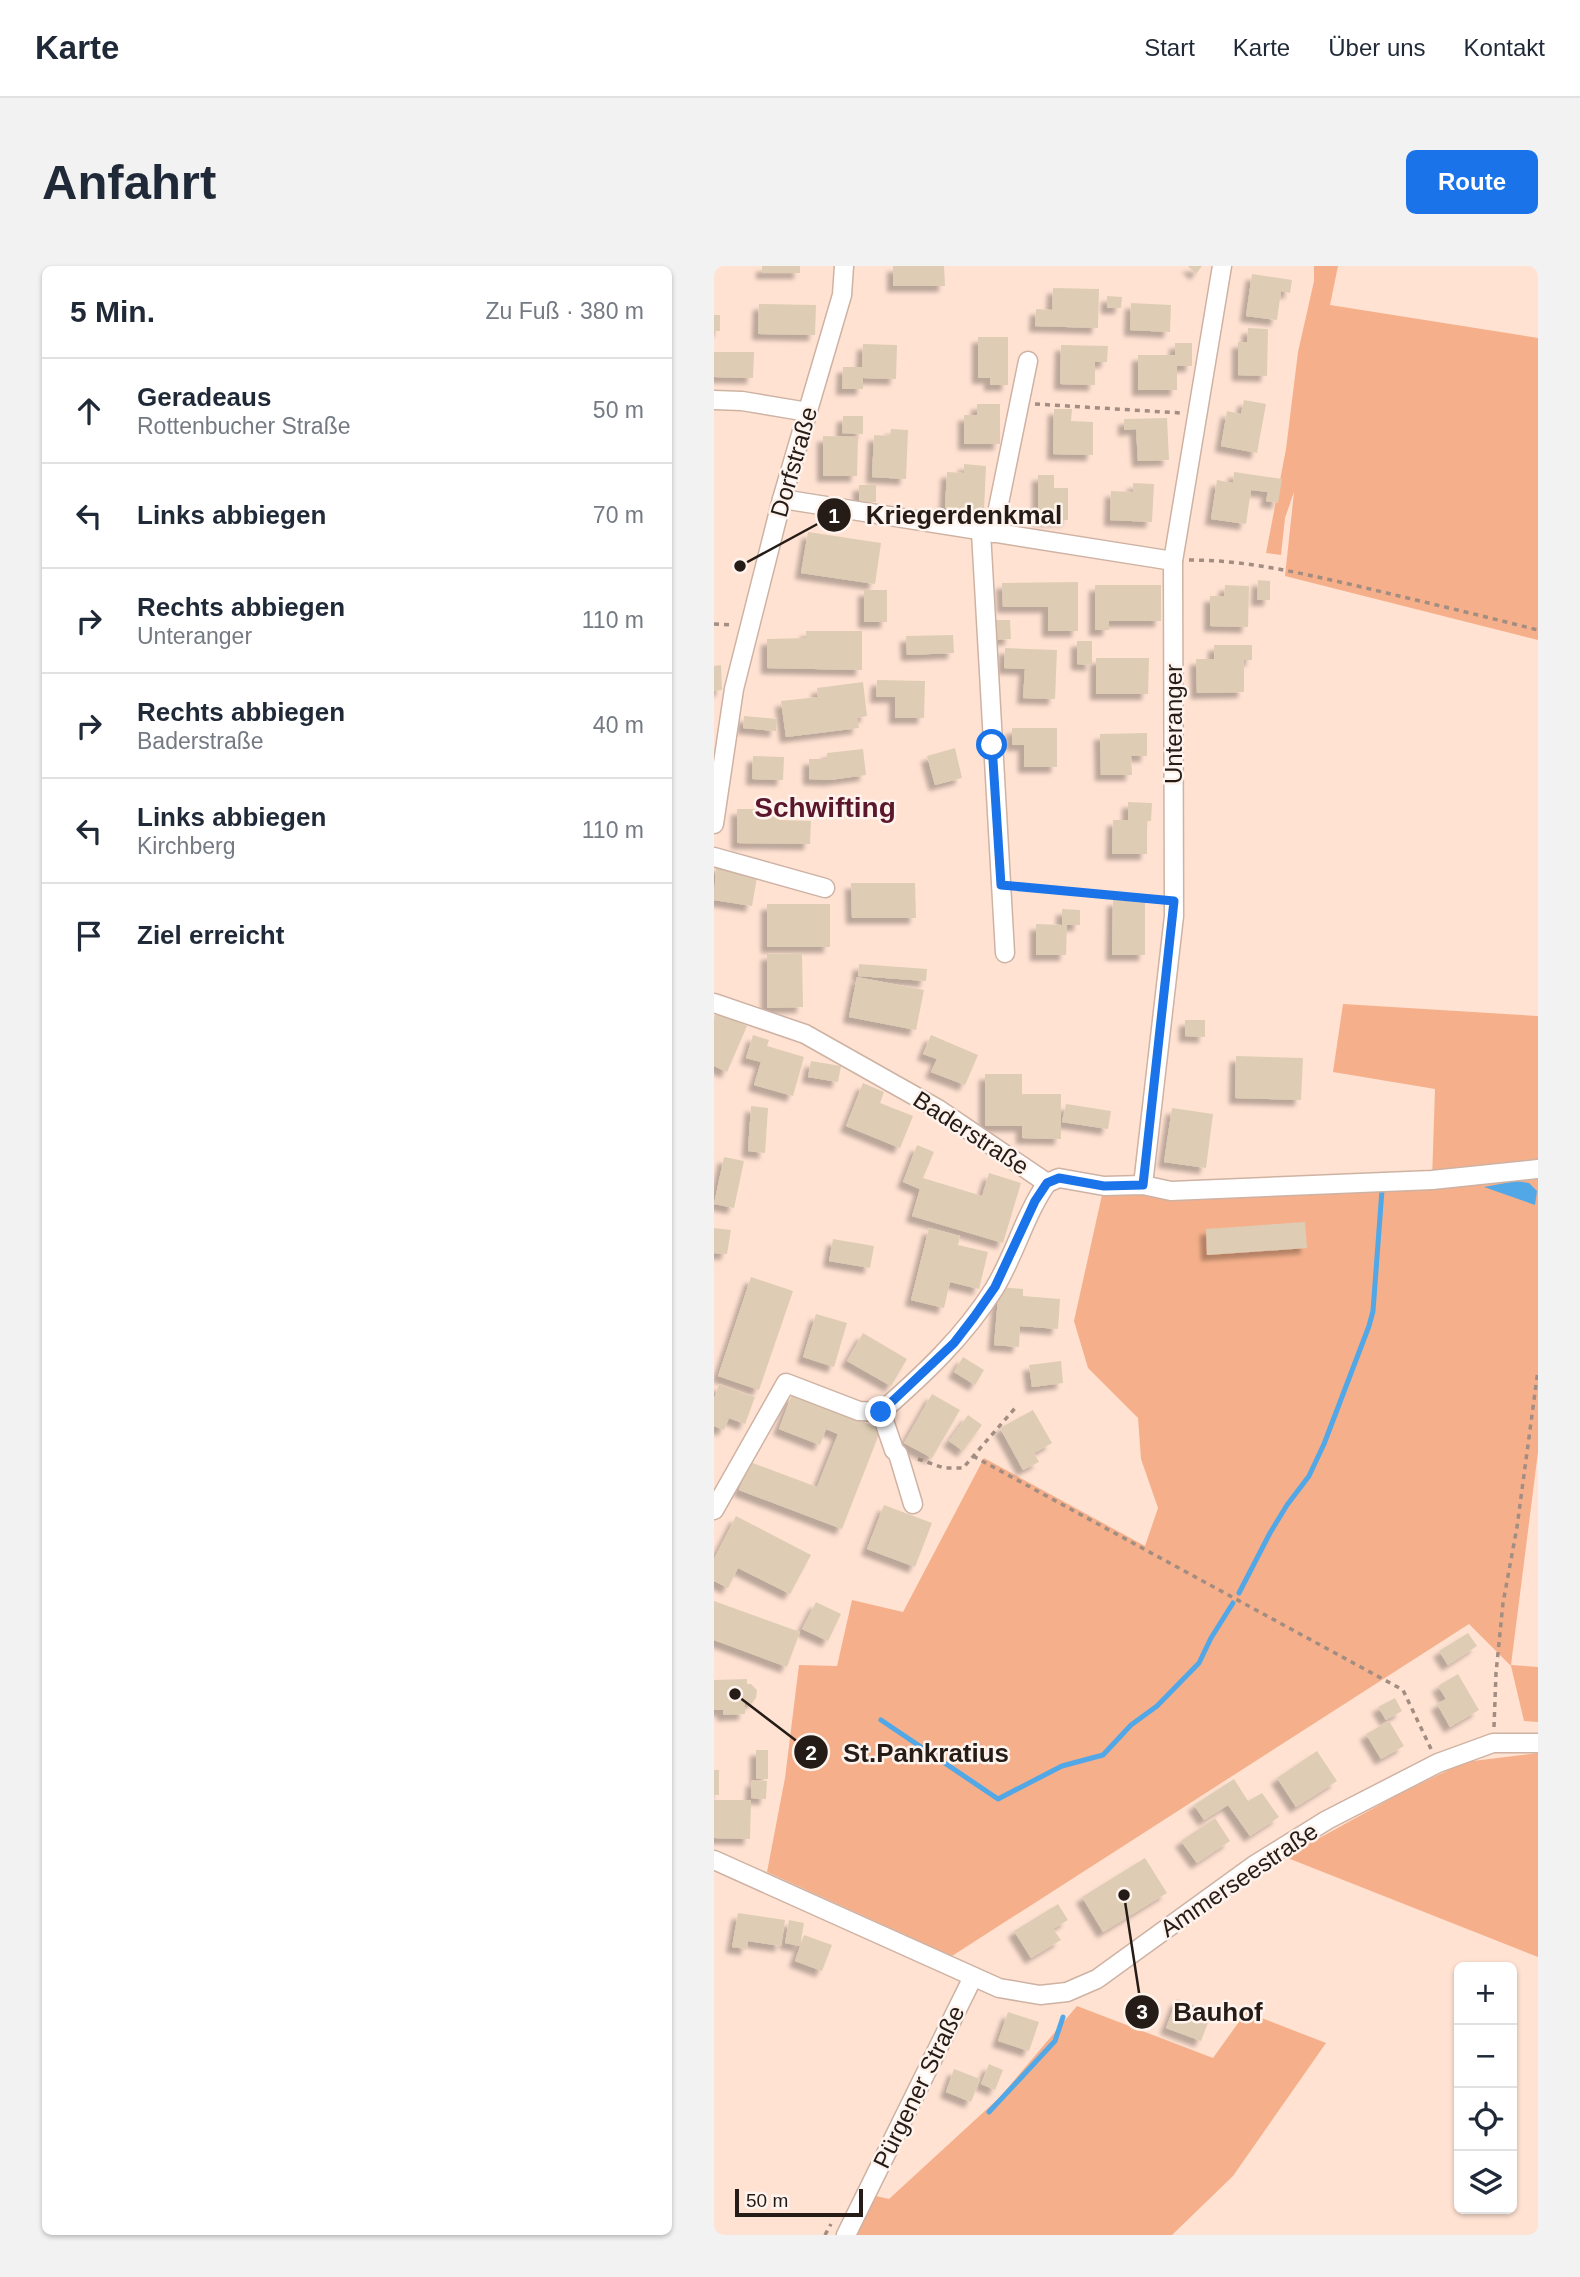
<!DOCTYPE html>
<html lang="de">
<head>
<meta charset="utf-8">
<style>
  body { margin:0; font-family:Helvetica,sans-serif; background:#f2f2f3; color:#1f2937 }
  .controls { position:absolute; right:21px; bottom:21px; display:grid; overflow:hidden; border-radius:10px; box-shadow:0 2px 5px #0004 }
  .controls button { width:63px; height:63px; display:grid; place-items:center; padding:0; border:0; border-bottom:2px solid #e0e1e3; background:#fff; color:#1f2937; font:35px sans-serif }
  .scale { position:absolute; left:21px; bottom:18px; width:128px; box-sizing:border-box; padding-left:7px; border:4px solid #261c17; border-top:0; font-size:19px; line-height:24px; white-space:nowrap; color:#261c17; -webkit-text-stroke:5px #fff3ed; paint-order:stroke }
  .stop { position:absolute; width:21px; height:21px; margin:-16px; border:5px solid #1a73e8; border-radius:50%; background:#fff }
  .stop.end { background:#1a73e8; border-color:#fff; box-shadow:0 2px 7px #0008 }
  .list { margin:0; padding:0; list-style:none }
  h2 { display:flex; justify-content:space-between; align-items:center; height:91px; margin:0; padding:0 28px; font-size:30px }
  h2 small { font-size:23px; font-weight:400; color:#747a83 }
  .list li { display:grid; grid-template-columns:46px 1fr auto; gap:21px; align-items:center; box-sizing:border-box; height:105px; padding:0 28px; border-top:2px solid #e0e1e3 }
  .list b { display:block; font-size:26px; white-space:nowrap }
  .list p { margin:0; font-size:23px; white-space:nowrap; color:#747a83 }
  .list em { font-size:23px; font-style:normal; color:#747a83 }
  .icon { flex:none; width:38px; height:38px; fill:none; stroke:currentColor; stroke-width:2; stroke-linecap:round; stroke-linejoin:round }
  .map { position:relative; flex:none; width:824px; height:1969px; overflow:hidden; border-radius:10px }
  header { display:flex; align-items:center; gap:42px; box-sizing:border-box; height:98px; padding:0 35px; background:#fff; border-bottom:2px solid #e0e1e3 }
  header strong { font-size:33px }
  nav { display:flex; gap:38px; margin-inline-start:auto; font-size:24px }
  .intro { display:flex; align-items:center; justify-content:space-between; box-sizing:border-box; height:168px; padding:0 42px }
  h1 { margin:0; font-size:49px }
  .button { padding:18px 32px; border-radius:10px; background:#1a73e8; color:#fff; font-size:24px; font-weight:700 }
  main { display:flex; gap:42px; padding:0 42px }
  aside { flex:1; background:#fff; border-radius:10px; box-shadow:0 2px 5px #0004 }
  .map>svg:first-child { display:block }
</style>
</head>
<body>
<header>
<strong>Karte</strong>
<nav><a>Start</a><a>Karte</a><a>Über uns</a><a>Kontakt</a></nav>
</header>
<div class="intro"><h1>Anfahrt</h1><a class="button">Route</a></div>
<main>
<aside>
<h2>5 Min.<small>Zu Fuß · 380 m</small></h2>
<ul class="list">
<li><svg class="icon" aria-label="ahead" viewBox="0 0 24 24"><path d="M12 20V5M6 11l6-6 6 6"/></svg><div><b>Geradeaus</b><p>Rottenbucher Straße</p></div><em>50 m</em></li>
<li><svg class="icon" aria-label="left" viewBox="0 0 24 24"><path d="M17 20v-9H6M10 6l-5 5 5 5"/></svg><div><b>Links abbiegen</b></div><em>70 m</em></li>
<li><svg class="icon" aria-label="right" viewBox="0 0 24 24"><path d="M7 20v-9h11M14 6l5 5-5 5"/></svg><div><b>Rechts abbiegen</b><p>Unteranger</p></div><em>110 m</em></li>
<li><svg class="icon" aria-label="right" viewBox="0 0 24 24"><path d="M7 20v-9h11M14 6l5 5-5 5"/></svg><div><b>Rechts abbiegen</b><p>Baderstraße</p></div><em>40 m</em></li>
<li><svg class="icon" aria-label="left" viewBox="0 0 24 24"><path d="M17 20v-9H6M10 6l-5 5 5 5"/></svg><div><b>Links abbiegen</b><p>Kirchberg</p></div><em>110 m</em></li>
<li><svg class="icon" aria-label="arrive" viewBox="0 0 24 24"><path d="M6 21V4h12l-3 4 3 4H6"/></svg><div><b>Ziel erreicht</b></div></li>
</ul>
</aside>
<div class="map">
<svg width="824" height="1969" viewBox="0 0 824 1969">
  <defs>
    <filter id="shadow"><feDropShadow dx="-6" dy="6" stdDeviation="2" flood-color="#0004"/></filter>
  </defs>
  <rect width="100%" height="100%" fill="#ffe2d2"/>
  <!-- green -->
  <g fill="#f5b08b">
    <path d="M 600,0 L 624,0 L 616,39 L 824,72 L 824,374 L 571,310 L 580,226 L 571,252 L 567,289 L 552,287 L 572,183 L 584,86 L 600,15 Z"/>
    <path d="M 629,738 L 824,750 L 824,1186 L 797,1399 L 824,1401 L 824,1456 L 810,1455 L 797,1400 L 755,1358 L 238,1690 L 53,1606 L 71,1512 L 85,1399 L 123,1400 L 138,1334 L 189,1346 L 270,1192 L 431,1280 L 444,1242 L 427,1193 L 424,1152 L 374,1102 L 360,1055 L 390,920 L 718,914 L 721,823 L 619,806 Z"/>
    <path d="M 824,1487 L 824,1691 L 571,1591 L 687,1527 L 751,1496 Z"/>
    <path d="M 363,1740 L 499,1792 L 532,1746 L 612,1777 L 519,1910 L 458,1969 L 142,1969 L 162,1930 L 175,1933 L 286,1831 Z"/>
  </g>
  <!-- water -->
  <path fill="#52a7e6" d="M 802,915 L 815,917 L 823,925 L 821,939 L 770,921 Z"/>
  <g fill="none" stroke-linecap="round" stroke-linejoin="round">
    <!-- stream -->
    <g stroke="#52a7e6" stroke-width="5">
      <path d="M 525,1327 L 556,1267 L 573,1239 L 595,1210 L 610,1178 L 655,1060 L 659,1045 L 668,924"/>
      <path d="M 167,1454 L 284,1533 L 348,1500 L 389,1489 L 417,1459 L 443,1440 L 485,1397 L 497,1372 L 519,1337"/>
      <path d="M 275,1846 L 341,1775 L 349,1751"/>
    </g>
  </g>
  <!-- building -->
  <g fill="#decdb4" filter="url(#shadow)">
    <rect x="48" y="0" width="38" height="7"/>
    <path d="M 179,0 L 230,0 L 231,20 L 179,20 Z"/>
    <path d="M 474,0 L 488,0 L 482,8 Z"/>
    <path d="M 538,8 L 578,14 L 576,27 L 567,25 L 563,54 L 532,50 Z"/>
    <path d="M 339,22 L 385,23 L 384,62 L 321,60 L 322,43 L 338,44 Z"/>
    <path d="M 393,30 L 408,31 L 407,42 L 393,42 Z"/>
    <path d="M 417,37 L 457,39 L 456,66 L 416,64 Z"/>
    <path d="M 45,38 L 102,39 L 101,69 L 44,68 Z"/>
    <rect x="0" y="49" width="6" height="16"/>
    <path d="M 534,62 L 554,63 L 553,110 L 524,109 L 524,76 L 533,76 Z"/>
    <path d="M 264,71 L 294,71 L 294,119 L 276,119 L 276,112 L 264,112 Z"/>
    <path d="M 461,77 L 478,77 L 478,100 L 463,100 L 463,124 L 424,124 L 424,89 L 461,89 Z"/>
    <path d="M 149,78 L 183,79 L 182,113 L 149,112 L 149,123 L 128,123 L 129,101 L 148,101 Z"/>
    <path d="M 347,79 L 394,80 L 393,96 L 381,96 L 381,119 L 346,118 Z"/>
    <path d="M 0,86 L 40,86 L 39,112 L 0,111 Z"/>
    <path d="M 530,134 L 552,138 L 543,187 L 507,180 L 513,145 L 527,148 Z"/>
    <path d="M 263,138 L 286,138 L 286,178 L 250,178 L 250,149 L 263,149 Z"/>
    <path d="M 340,143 L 358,143 L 357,155 L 379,156 L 379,189 L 339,188 Z"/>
    <path d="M 129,150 L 149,150 L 149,168 L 128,167 Z"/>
    <path d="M 453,152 L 455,194 L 424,195 L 422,163 L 410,164 L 410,153 Z"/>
    <path d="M 177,163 L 194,164 L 192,213 L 158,211 L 160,169 L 176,170 Z"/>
    <path d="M 109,170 L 144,171 L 143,210 L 109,210 Z"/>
    <path d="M 250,198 L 272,200 L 270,244 L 231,242 L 233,206 L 250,207 Z"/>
    <path d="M 520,206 L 568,213 L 564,237 L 552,235 L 554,226 L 537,224 L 532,258 L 497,253 L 503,214 L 519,217 Z"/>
    <path d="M 324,209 L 340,209 L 340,222 L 354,222 L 354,254 L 324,254 Z"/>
    <path d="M 419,217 L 440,218 L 438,256 L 396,254 L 397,225 L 419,226 Z"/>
    <rect x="145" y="219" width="17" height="17"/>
    <path d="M 94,266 L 167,277 L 161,318 L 87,307 Z"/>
    <path d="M 544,314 L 556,315 L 556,334 L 543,334 Z"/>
    <path d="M 364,316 L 364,365 L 334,365 L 334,341 L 289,341 L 288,317 Z"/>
    <path d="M 381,319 L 447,319 L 447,355 L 395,355 L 395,364 L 381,364 Z"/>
    <path d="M 511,319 L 535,320 L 534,361 L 496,360 L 496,330 L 510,330 Z"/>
    <rect x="150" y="324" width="23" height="32"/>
    <path d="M 276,354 L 296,354 L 297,373 L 276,374 Z"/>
    <path d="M 92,365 L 148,365 L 148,404 L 53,402 L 53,373 L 92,372 Z"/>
    <path d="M 239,369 L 240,387 L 193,389 L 192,370 Z"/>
    <path d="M 363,375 L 378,375 L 378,399 L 363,398 Z"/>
    <path d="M 500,379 L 538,379 L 538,394 L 530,394 L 530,426 L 483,427 L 482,393 L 500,393 Z"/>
    <path d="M 291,382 L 343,384 L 341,433 L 309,432 L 311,403 L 290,402 Z"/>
    <path d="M 382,392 L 435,392 L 434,428 L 382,428 Z"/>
    <path d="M 7,399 L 8,424 L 0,425 L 0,400 Z"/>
    <path d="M 163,414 L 211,415 L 210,452 L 181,452 L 181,431 L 162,431 Z"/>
    <path d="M 149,416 L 153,450 L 143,452 L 145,462 L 72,471 L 67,435 L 104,431 L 103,422 Z"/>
    <path d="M 30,450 L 63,453 L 62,465 L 29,462 Z"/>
    <path d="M 298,462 L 343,462 L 343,501 L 310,501 L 310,479 L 298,479 Z"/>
    <path d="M 433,467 L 433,490 L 417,490 L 418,509 L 387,509 L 386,468 Z"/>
    <path d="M 241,482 L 248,512 L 221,519 L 213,490 Z"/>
    <path d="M 149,483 L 152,509 L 116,514 L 95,513 L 95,493 L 113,493 L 113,487 Z"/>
    <path d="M 39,490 L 70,491 L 69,514 L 38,513 Z"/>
    <path d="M 414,536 L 438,537 L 437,555 L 433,555 L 433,588 L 398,588 L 399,554 L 414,554 Z"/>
    <path d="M 23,543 L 65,543 L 65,554 L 97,555 L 96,578 L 23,577 Z"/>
    <path d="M 2,599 L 44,606 L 38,640 L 0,634 Z"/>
    <path d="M 137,617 L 201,617 L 202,652 L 138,652 Z"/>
    <path d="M 399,634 L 431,634 L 431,689 L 398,689 Z"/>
    <rect x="53" y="638" width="63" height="43"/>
    <path d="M 348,643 L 366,644 L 366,659 L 353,659 L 352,689 L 322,689 L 322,658 L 348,659 Z"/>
    <path d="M 88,687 L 89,741 L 53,742 L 53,688 Z"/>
    <path d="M 145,698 L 213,703 L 212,715 L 144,710 Z"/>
    <path d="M 143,711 L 210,724 L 202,764 L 135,751 Z"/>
    <path d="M 2,746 L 33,760 L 13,806 L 0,800 L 0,752 Z"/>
    <path d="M 471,754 L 491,754 L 491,771 L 471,770 Z"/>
    <path d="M 39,769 L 55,774 L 53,780 L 90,791 L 79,830 L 40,819 L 47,796 L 32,792 Z"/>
    <path d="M 217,769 L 264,789 L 251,819 L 217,806 L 223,793 L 209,788 Z"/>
    <path d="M 522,790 L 589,792 L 587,834 L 521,832 Z"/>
    <path d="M 97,795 L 127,800 L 124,816 L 94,811 Z"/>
    <path d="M 271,808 L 308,808 L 308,828 L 347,828 L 347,873 L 308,872 L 308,860 L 271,860 Z"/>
    <path d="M 149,817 L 170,826 L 166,837 L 199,850 L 186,882 L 132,860 Z"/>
    <path d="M 352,838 L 397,845 L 394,863 L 348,856 Z"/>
    <path d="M 37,840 L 54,842 L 51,887 L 34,885 Z"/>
    <path d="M 458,842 L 499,848 L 492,902 L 450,896 Z"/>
    <path d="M 203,879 L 220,886 L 209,912 L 268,930 L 275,907 L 307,917 L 289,977 L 198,950 L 206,923 L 189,916 Z"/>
    <path d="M 10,891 L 30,895 L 20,942 L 0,938 Z"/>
    <path d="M 591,956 L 593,982 L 493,989 L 492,963 Z"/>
    <path d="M 0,962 L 17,964 L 13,988 L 0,987 Z"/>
    <path d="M 215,962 L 246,970 L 244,979 L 274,986 L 265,1023 L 236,1016 L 230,1042 L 197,1034 Z"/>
    <path d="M 119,973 L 160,980 L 156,1002 L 115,995 Z"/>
    <path d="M 37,1011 L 79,1025 L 45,1124 L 4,1110 Z"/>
    <path d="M 285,1021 L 309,1023 L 309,1030 L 346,1033 L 344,1063 L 306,1060 L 305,1081 L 280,1079 Z"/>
    <path d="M 102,1048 L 133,1057 L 120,1101 L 89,1091 Z"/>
    <path d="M 149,1067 L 193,1093 L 177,1120 L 133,1095 Z"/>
    <path d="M 249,1091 L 270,1104 L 261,1119 L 240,1106 Z"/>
    <path d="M 347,1095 L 349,1117 L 318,1121 L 315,1099 Z"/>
    <path d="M 5,1118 L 41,1131 L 31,1158 L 15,1152 L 10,1164 L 0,1160 L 0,1133 Z"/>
    <path d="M 78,1128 L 167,1163 L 128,1263 L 25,1224 L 36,1196 L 103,1221 L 124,1168 L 112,1163 L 106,1179 L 65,1163 Z"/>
    <path d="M 218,1128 L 246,1144 L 218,1192 L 190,1177 Z"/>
    <path d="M 319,1144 L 338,1177 L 320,1187 L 325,1196 L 309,1204 L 286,1162 Z"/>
    <path d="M 254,1149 L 268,1159 L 249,1185 L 235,1175 Z"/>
    <path d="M 170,1239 L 218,1257 L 201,1301 L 153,1283 Z"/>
    <path d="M 22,1250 L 97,1289 L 76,1328 L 24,1302 L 14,1322 L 0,1315 L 0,1293 Z"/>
    <path d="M 0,1335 L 86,1366 L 73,1401 L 0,1374 Z"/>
    <path d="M 102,1336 L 127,1348 L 114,1375 L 88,1363 Z"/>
    <path d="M 754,1367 L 763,1380 L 734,1399 L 725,1385 Z"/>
    <path d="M 744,1408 L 765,1444 L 736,1461 L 723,1438 L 732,1433 L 724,1420 Z"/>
    <path d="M 33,1413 L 33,1418 L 37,1418 L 43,1424 L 42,1432 L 38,1437 L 31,1437 L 31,1448 L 9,1449 L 9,1444 L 0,1444 L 0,1414 Z"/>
    <path d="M 681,1432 L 688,1445 L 672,1454 L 664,1441 Z"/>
    <path d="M 675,1455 L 690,1480 L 667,1493 L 652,1468 Z"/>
    <rect x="42" y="1484" width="12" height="29"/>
    <path d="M 603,1485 L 623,1515 L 582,1541 L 563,1512 Z"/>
    <rect x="0" y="1504" width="5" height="25"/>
    <path d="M 520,1513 L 534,1535 L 548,1527 L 565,1551 L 536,1570 L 514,1539 L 490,1554 L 480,1539 Z"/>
    <path d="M 38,1514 L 53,1515 L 52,1533 L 37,1532 Z"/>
    <path d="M 0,1534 L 37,1534 L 36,1573 L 0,1572 Z"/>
    <path d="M 501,1552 L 516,1575 L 483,1597 L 467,1575 Z"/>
    <path d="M 431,1592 L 453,1627 L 389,1666 L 368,1631 Z"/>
    <path d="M 344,1638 L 354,1654 L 339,1663 L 347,1674 L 317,1692 L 300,1665 Z"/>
    <path d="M 24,1647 L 71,1654 L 67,1680 L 34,1675 L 33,1683 L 18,1681 Z"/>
    <path d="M 75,1654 L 90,1657 L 86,1680 L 71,1677 Z"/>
    <path d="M 90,1669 L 118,1679 L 108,1705 L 81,1695 Z"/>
    <path d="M 463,1733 L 498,1746 L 487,1775 L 452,1762 Z"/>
    <path d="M 294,1746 L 325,1756 L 315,1785 L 284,1775 Z"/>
    <path d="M 275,1798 L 289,1804 L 281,1824 L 267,1818 Z"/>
    <path d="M 240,1803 L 266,1813 L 257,1836 L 232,1826 Z"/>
  </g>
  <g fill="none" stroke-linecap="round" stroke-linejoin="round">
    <!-- minor casing -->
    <g stroke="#ceb2a3" stroke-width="21">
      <g id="minor">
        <path d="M 0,134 L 28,135 L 94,146"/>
        <path d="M 68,233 L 459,295"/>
        <path d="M 267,266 L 291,687"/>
        <path d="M 279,267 L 314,95"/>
        <path d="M 0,558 L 20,423 L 68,233 L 128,29 L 130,0"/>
        <path d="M 0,591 L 111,622"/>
        <path d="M 0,737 L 91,768 L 224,843 L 333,917"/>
        <path d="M 333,917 L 345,912 L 390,920 L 429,919 L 457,925 L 718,914 L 824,903"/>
        <path d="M 429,919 L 460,650 L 459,295 L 508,0"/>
        <path d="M 167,1146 L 180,1184 L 184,1188 L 199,1238"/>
        <path d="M 0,1244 L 72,1117 L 145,1145 L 167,1146 C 209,1109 250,1071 280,1023 C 301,989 310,950 333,917"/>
        <path d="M 0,1594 L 285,1722 L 326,1729 L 353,1726 L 383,1713 L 539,1600 L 613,1554 L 724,1497 L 779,1477 L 824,1477"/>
        <path d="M 132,1969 L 259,1711"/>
      </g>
    </g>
    <!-- path -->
    <g stroke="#a28d82" stroke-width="3.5" stroke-dasharray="5 5" stroke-linecap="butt">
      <path d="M 321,138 L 467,147"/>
      <path d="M 475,294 C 531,294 581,306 635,318 C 698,333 761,348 824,364"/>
      <path d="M 0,358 L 19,359"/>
      <path d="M 303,620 L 446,634"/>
      <path d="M 259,1190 L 689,1424 L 717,1483"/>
      <path d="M 204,1193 L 230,1202 L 249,1202 L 302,1141"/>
      <path d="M 780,1461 L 782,1407 L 789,1337 L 803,1261 L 824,1104"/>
      <path d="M 111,1969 L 117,1958"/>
    </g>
    <!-- minor -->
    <use href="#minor" stroke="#fff" stroke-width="18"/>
  </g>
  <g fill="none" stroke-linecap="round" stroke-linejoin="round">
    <!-- route -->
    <path stroke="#1a73e8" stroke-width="9" d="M 167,1146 L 240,1077 L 260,1051 L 281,1021 L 321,935 L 333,917 L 345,912 L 390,920 L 429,919 L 460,635 L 287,619 L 278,479"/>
  </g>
  <g text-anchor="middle" stroke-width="5" stroke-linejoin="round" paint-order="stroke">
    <!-- street labels -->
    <g font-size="24" fill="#261c17" stroke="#fff3ed">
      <text transform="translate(80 196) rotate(-74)" y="8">Dorfstraße</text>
      <text transform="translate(460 458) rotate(-90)" y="8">Unteranger</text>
      <text transform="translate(257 867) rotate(33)" y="8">Baderstraße</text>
      <text transform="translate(525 1614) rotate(-34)" y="8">Ammerseestraße</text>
      <text transform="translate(205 1821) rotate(-64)" y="8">Pürgener Straße</text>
    </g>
    <!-- quarter labels -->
    <g font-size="28" font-weight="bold" fill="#5a162b" stroke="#fff3ed">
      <text x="111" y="551">Schwifting</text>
    </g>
  </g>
  <!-- callouts -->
  <path fill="none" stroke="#261c17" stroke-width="2.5" d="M26 300L120 249M21 1428L97 1486M410 1629L428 1746"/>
  <g fill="#261c17" stroke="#fff3ed" stroke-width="2.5">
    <circle cx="26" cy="300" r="7"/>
    <circle cx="21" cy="1428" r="7"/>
    <circle cx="410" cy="1629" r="7"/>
    <circle cx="120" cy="249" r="18"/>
    <circle cx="97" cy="1486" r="18"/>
    <circle cx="428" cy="1746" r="18"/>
  </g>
  <g font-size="21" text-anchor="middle" font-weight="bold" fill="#fff">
    <text x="120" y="257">1</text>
    <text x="97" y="1494">2</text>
    <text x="428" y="1753">3</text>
  </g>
  <g font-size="26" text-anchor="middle" font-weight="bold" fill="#261c17" stroke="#fff3ed" stroke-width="5" stroke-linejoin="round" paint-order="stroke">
    <text x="250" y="258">Kriegerdenkmal</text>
    <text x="212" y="1496">St.Pankratius</text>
    <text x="504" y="1755">Bauhof</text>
  </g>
</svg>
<div class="controls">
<button>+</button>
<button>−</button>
<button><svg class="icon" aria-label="locate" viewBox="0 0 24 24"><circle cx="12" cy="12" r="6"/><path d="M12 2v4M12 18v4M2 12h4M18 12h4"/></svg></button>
<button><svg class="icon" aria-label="layers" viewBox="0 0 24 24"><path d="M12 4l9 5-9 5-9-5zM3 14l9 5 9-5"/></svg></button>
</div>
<div class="scale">50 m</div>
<div class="stop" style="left:278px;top:479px"></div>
<div class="stop end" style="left:167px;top:1146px"></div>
</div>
</main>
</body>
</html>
